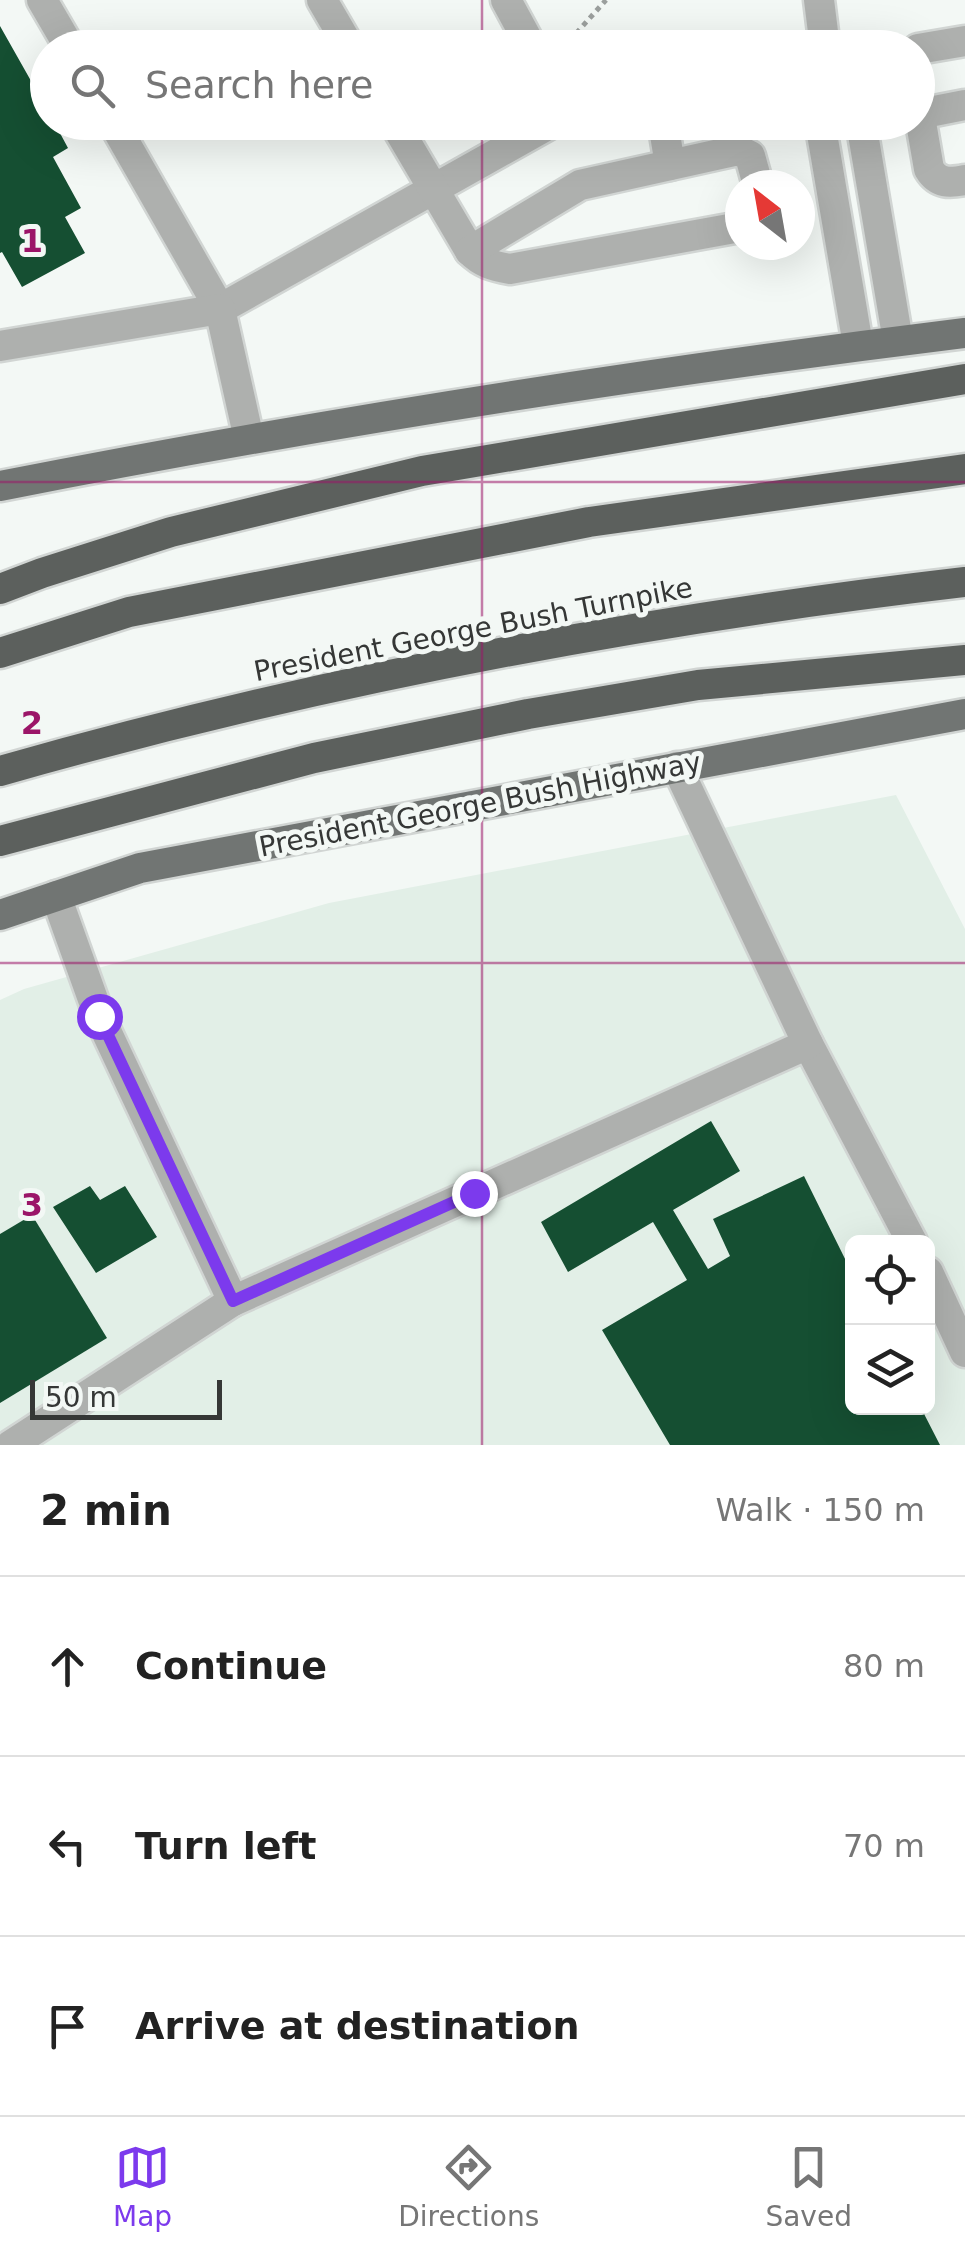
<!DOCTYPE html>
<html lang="en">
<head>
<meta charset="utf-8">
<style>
  body { margin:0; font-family:"DejaVu Sans",sans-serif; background:#f2f2f2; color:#222 }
  .controls { position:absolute; right:30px; bottom:30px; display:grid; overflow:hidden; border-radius:15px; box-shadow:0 10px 40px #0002 }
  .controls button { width:90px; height:90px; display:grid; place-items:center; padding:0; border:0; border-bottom:2px solid #e0e0e0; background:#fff; color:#222; font:50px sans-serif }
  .compass { position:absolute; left:725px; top:170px; width:90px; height:90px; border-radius:50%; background:#fff; box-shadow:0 10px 40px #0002; rotate:329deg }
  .scale { position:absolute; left:30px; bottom:25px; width:192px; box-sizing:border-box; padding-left:10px; border:5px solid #353736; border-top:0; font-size:28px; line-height:35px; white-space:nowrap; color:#353736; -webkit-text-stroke:8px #f3f8f5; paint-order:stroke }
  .stop { position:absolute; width:30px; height:30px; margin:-22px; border:8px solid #7c3aed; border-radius:50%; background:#fff }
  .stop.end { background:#7c3aed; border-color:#fff; box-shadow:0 2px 10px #0008 }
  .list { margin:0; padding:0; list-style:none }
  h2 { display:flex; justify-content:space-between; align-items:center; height:130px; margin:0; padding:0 40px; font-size:42px }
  h2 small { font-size:32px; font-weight:400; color:#767676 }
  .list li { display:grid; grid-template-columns:65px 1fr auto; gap:30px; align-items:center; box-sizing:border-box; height:180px; padding:0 40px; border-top:2px solid #e0e0e0 }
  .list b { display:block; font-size:38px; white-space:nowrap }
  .list em { font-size:32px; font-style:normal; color:#767676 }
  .icon { flex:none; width:55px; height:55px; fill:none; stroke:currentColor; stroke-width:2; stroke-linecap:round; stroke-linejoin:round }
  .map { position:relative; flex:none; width:965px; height:1445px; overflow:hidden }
  .search { position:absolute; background:#fff; box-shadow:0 10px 40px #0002; left:30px; right:30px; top:30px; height:110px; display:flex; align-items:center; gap:25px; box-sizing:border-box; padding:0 35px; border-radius:55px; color:#767676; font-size:38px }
  .sheet { height:670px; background:#fff }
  nav { display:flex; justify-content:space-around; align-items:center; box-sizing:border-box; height:140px; border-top:2px solid #e0e0e0; background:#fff; font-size:28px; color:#767676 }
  nav a { display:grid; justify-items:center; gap:5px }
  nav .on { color:#7c3aed }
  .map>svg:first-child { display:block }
</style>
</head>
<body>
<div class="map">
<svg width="965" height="1445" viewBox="0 0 965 1445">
  <rect width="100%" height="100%" fill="#f3f8f5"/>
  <!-- built -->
  <path fill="#e2efe7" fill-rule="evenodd" d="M 896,795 L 965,929 L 965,1445 L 0,1445 L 0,1000 L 24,989 L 329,903 ZM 852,1242 L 928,1242 L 928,1408 L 852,1408 Z"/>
  <!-- building -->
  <g fill="#154f32">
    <path d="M 0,26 L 48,111 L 48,122 L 54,122 L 68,148 L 53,157 L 81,208 L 65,217 L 85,253 L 22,287 L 2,252 L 0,253 Z"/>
    <path d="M 711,1121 L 740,1171 L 673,1210 L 708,1269 L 730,1256 L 713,1219 L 804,1176 L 852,1273 L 852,1408 L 921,1408 L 940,1445 L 670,1445 L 602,1330 L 687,1280 L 653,1222 L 568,1272 L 541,1222 Z"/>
    <path d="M 90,1186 L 100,1200 L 125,1186 L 157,1237 L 96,1273 L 53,1207 Z"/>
    <path d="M 32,1215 L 107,1338 L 0,1403 L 0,1234 Z"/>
  </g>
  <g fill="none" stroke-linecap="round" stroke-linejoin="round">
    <!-- minor casing -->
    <g stroke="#d1d5d3" stroke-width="35">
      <g id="minor">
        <path d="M 42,0 L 70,48"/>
        <path d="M 322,0 L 350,48"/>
        <path d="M 506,0 L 532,48"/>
        <path d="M 819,0 L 825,48"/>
        <path d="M 918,49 L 965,41"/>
        <path d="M 918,105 L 929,169 C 938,184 950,183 965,180"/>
        <path d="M 919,114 L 965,105"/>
        <path d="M 113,122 L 220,309 L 553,122"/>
        <path d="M 394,122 L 470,251 C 482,263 493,266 510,269 L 740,227"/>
        <path d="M 663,122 L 670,165"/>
        <path d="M 820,122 L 858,345"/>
        <path d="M 861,122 L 898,341"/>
        <path d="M 470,251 L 580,185 L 738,150 L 750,156 L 758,185"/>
        <path d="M 0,346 L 220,309 L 249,439"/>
        <path d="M 808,1044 L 912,1242"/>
        <path d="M 928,1272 L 965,1352"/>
        <path d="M 233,1301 L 808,1044 L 677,767"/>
        <path d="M 11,1445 L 233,1301 L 99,1016 L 56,896"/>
      </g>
    </g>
    <!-- major casing -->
    <g stroke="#d1d5d3" stroke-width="35">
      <g id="major">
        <path d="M 0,486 C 320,423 641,373 965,333"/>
        <path d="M 0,915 L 140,868 L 965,714"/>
      </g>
    </g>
    <!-- highway casing -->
    <g stroke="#d1d5d3" stroke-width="35">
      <g id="highway">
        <path d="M 0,589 L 42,573 L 171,532 L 422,471 L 965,379"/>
        <path d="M 0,653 L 129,612 L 589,522 L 965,469"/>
        <path d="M 0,771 C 316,681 639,620 965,582"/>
        <path d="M 0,841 L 314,758 L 528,714 L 698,685 L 965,660"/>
      </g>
    </g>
    <!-- path -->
    <path stroke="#9b9f9d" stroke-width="5" stroke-dasharray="5 5" stroke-linecap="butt" d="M 563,48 L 606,0"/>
    <!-- minor -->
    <use href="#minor" stroke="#aeb0ae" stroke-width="30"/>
    <!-- major -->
    <use href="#major" stroke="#717573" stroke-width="30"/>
    <!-- highway -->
    <use href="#highway" stroke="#5c605d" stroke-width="30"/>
  </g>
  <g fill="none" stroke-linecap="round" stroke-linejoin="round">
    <!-- route -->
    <path stroke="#7c3aed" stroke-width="12" d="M 99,1016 L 233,1301 L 474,1193"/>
  </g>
  <!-- grid -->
  <path fill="none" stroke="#9b1568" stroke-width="2.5" stroke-opacity="0.55" d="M 482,0 L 482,48M 482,122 L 482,1445M 0,482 L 965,482M 0,963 L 965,963"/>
  <g text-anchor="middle" stroke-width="10" stroke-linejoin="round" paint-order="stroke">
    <!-- street labels -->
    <g font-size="28" fill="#353736" stroke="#f3f8f5">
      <text transform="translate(473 629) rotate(-11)" y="10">President George Bush Turnpike</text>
      <text transform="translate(480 804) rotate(-11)" y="10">President George Bush Highway</text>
    </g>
  </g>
  <g font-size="32" text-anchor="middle" font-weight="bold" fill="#9b1568" stroke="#f3f8f5" stroke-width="10" stroke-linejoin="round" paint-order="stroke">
    <text x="32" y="252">1</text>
    <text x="32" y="734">2</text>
    <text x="32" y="1216">3</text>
  </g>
</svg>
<div class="controls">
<button><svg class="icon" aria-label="locate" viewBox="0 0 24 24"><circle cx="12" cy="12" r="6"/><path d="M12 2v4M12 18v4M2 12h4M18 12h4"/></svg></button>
<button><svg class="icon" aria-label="layers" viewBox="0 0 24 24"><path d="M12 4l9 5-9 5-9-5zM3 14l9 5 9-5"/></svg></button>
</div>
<svg class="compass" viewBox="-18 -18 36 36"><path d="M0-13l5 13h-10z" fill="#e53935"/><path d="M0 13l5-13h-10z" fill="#767676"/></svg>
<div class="scale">50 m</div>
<div class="stop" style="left:99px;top:1016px"></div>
<div class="stop end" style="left:474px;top:1193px"></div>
<div class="search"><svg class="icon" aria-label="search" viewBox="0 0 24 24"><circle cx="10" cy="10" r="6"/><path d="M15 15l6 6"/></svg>Search here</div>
</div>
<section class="sheet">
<h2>2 min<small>Walk · 150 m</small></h2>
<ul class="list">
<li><svg class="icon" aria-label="ahead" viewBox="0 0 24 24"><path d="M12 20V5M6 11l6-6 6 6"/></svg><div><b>Continue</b></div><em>80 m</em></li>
<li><svg class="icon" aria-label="left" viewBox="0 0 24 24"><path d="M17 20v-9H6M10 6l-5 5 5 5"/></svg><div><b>Turn left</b></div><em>70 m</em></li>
<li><svg class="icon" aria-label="arrive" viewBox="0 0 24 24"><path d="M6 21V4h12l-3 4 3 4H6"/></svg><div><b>Arrive at destination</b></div></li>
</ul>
</section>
<nav>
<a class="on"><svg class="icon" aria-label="map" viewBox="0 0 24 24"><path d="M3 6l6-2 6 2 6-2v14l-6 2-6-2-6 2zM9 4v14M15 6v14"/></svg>Map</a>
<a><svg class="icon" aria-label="directions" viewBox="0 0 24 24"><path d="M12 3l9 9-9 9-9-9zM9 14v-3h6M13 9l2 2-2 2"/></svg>Directions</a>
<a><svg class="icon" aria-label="saved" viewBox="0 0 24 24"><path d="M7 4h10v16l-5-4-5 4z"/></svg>Saved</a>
</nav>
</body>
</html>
